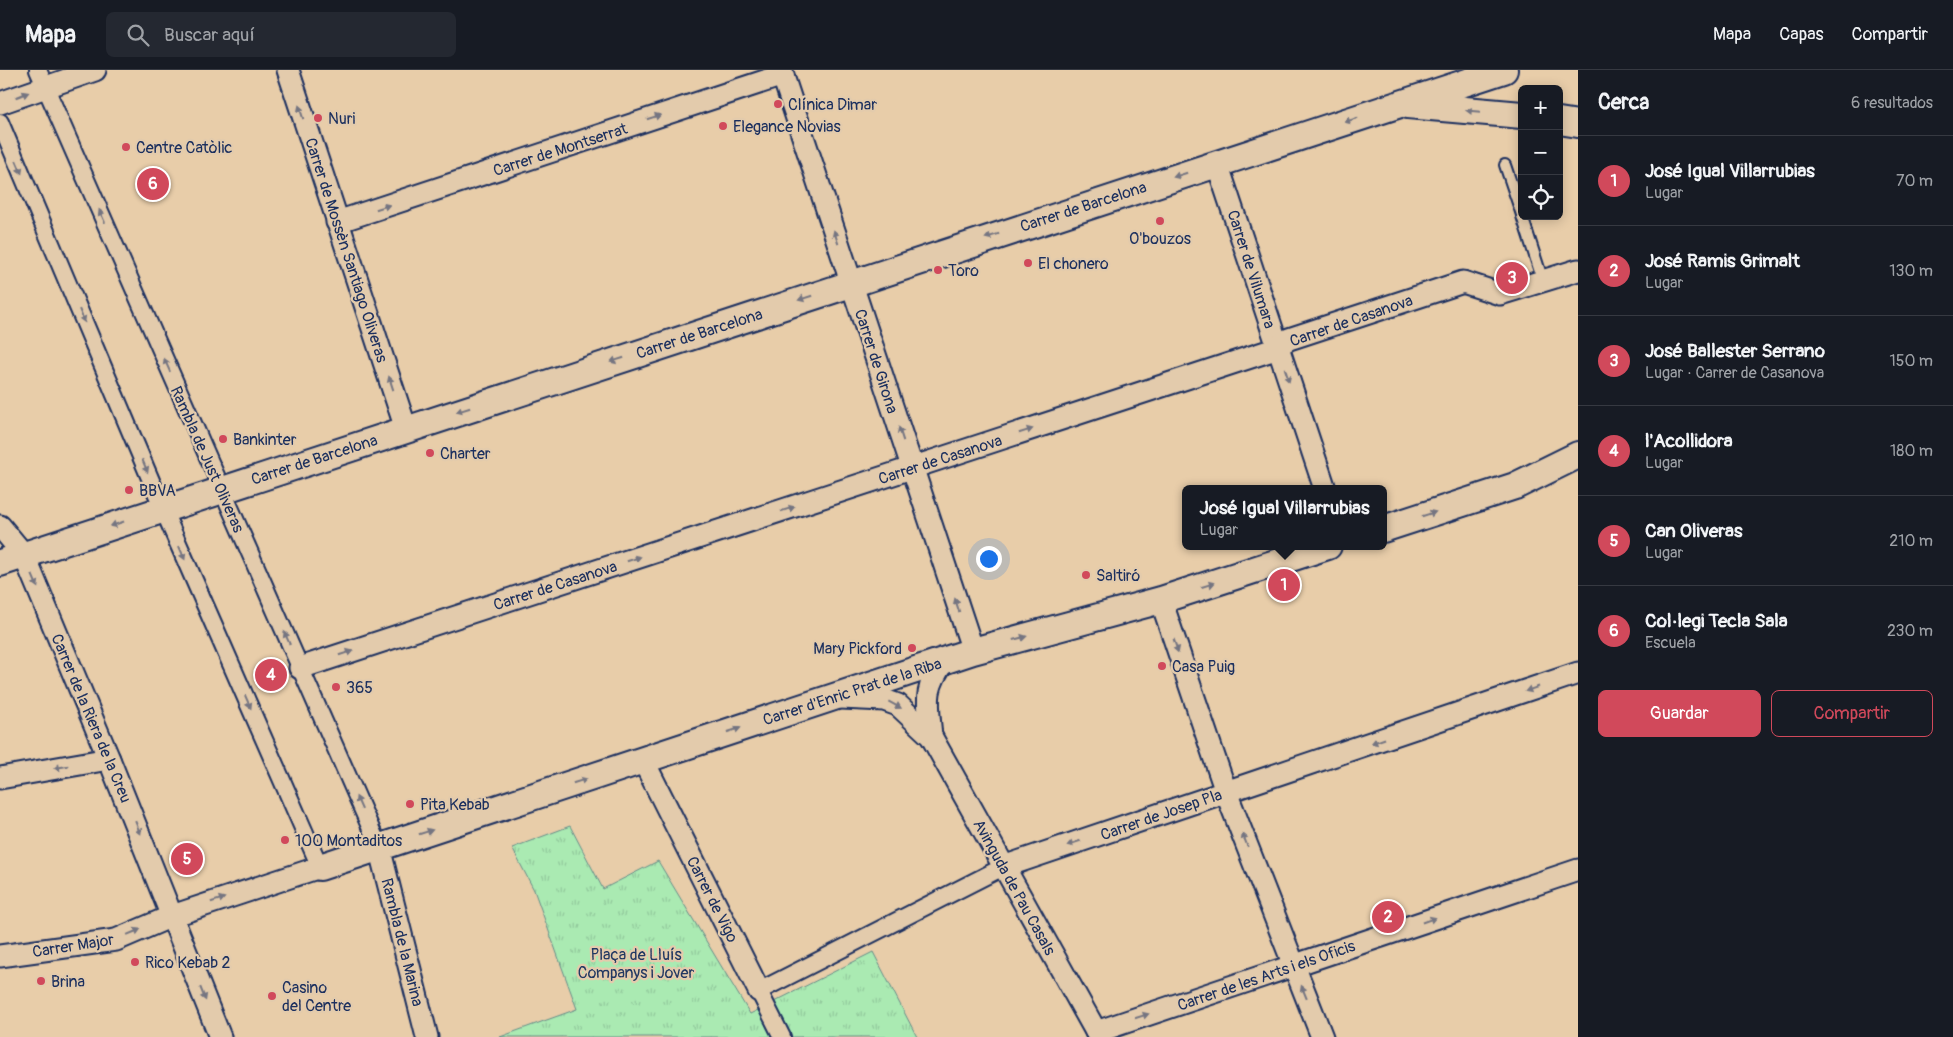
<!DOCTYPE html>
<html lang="es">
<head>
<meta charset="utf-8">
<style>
  body { margin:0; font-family:Pangolin,sans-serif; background:#242831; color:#f1f3f6 }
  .controls { position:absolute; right:15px; top:15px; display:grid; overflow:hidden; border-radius:8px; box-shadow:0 2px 12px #0003 }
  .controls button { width:45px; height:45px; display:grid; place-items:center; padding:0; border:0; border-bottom:1px solid #363941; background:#171b24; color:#f1f3f6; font:25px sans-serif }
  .you { position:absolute; left:988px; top:488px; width:18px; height:18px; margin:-12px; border:4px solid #fff; border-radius:50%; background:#1a73e8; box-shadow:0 0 0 8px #1a73e833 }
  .badge { display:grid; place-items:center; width:32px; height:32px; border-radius:50%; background:#d1495b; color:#fff; font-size:16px; font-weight:700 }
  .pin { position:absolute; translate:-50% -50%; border:2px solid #fff; box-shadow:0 1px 5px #0006 }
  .popup { position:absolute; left:1182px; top:415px; width:205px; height:65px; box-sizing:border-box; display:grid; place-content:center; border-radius:8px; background:#171b24; filter:drop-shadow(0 1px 4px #0005); font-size:16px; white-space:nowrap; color:#9ea1a6 }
  .popup b { font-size:19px; color:#f1f3f6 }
  .popup::after { content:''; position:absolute; left:50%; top:100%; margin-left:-10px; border:10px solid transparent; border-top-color:#171b24 }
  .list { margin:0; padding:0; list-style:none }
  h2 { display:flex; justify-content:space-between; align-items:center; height:65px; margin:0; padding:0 20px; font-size:21px }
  h2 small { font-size:16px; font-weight:400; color:#9ea1a6 }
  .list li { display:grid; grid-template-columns:32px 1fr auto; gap:15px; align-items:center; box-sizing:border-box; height:90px; padding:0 20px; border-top:1px solid #363941 }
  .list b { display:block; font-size:19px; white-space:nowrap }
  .list p { margin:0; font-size:16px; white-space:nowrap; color:#9ea1a6 }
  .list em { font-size:16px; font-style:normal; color:#9ea1a6 }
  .actions { display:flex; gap:10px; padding:15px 20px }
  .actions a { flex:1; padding:11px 0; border:1px solid #d1495b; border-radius:8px; text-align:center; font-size:18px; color:#d1495b }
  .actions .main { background:#d1495b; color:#fff }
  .icon { flex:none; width:28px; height:28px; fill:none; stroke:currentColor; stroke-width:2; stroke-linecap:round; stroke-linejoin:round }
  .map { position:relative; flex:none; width:1578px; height:967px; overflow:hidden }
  header { display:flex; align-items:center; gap:30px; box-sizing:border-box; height:70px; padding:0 25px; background:#171b24; border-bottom:1px solid #363941 }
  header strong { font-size:24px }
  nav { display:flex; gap:28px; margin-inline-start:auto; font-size:18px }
  .search { width:350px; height:45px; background:#242831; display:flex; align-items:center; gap:12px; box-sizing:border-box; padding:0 18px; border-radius:8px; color:#9ea1a6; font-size:19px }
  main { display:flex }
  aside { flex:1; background:#171b24 }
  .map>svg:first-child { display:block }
</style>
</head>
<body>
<header>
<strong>Mapa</strong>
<div class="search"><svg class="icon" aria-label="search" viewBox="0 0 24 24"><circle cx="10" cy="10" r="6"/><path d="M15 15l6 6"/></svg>Buscar aquí</div>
<nav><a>Mapa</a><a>Capas</a><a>Compartir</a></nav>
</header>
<main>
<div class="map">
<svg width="1578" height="967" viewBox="0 0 1578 967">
  <defs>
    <pattern id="park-tufts" width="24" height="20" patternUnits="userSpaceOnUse" patternTransform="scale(1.25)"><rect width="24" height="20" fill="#aaeab2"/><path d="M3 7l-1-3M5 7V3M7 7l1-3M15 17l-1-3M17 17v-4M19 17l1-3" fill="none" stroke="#92c99c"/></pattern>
  </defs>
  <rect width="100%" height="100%" fill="#e8cda9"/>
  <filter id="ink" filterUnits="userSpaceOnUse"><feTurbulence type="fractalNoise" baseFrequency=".02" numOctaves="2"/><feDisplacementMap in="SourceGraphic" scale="10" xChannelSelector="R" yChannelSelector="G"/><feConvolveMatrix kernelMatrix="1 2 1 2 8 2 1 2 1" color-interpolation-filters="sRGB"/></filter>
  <g filter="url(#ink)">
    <!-- park -->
    <path fill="url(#park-tufts)" stroke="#628c88" d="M 570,756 L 603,819 L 658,791 L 750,944 L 873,882 L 917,967 L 500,967 L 577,939 L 534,820 L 512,778 Z"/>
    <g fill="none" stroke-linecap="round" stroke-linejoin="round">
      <!-- service casing -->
      <g stroke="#1b2f5e" stroke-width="14">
        <g id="service">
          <path d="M 1505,95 L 1522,145"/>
          <path d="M 1522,146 L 1543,211"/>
        </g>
      </g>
      <!-- pedestrian casing -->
      <g stroke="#1b2f5e" stroke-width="20">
        <g id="pedestrian">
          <path d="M 38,0 L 379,777"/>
          <path d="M 0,52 L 163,439 L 320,797"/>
          <path d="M 782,967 L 759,921 L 1003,797"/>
        </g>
      </g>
      <!-- minor casing -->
      <g stroke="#1b2f5e" stroke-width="25">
        <g id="minor">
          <path d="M 288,0 L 406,359"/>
          <path d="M 781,0 L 973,581"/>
          <path d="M 0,33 L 95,0"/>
          <path d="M 1217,93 L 1325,419"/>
          <path d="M 337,152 L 783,5"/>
          <path d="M 0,456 L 24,485 L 109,689 L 220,967"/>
          <path d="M 1161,530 L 1226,722 L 1322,967"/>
          <path d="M 300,598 L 1269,281 L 1289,269 L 1463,212 L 1500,224 L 1578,200"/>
          <path d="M 841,628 L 884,630 L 898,635 L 931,666 L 1099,967"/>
          <path d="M 931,666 C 928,632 923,620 944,591"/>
          <path d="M 643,690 L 759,921"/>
          <path d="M 0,708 L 109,689"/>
          <path d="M 379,777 L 427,967"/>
          <path d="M 1003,797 L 1578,603"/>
          <path d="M 0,886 L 116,870 L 172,846 L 320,797"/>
          <path d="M 1096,962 L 1578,800"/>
        </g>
      </g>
      <!-- tertiary casing -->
      <g stroke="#1b2f5e" stroke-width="30">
        <g id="tertiary">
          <path d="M 1408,35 L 1522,45"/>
          <path d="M 1559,51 L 1578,54"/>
          <path d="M 1383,459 L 1515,416 L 1578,385"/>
          <path d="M 0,493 L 1504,0"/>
          <path d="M 320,797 L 973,581 L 1161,530 L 1328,476"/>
        </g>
      </g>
      <!-- service -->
      <use href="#service" stroke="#e3cbac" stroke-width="10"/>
      <!-- pedestrian -->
      <use href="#pedestrian" stroke="#e3cbac" stroke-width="16"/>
      <!-- minor -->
      <use href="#minor" stroke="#e3cbac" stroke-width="21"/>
      <!-- tertiary -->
      <use href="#tertiary" stroke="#e3cbac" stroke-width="26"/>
    </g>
    <!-- one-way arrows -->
    <defs><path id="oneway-solid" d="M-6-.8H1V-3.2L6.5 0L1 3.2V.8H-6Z" transform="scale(1.25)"/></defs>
    <g fill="#757581">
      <use href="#oneway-solid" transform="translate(22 25) rotate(-21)"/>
      <use href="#oneway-solid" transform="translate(1473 41) rotate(-175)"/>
      <use href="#oneway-solid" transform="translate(301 42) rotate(-108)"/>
      <use href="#oneway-solid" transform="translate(654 47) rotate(-18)"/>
      <use href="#oneway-solid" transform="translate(1351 50) rotate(162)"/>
      <use href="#oneway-solid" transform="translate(19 97) rotate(67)"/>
      <use href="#oneway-solid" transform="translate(1180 105) rotate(162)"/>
      <use href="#oneway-solid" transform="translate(383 137) rotate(-18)"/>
      <use href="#oneway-solid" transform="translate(102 146) rotate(-114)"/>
      <use href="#oneway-solid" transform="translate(992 166) rotate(162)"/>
      <use href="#oneway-solid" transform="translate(836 167) rotate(-108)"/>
      <use href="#oneway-solid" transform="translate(805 228) rotate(162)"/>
      <use href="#oneway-solid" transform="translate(82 246) rotate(67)"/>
      <use href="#oneway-solid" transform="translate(617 290) rotate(162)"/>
      <use href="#oneway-solid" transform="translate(167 295) rotate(-114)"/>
      <use href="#oneway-solid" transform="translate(1287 305) rotate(72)"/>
      <use href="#oneway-solid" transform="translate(391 313) rotate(-108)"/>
      <use href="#oneway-solid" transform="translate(463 340) rotate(162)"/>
      <use href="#oneway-solid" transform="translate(1026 361) rotate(-18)"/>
      <use href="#oneway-solid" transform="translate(901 364) rotate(-108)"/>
      <use href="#oneway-solid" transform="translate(145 396) rotate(67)"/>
      <use href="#oneway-solid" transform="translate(788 439) rotate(-18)"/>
      <use href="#oneway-solid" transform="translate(1429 444) rotate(-18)"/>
      <use href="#oneway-solid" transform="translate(117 454) rotate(161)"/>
      <use href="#oneway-solid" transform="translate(182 483) rotate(66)"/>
      <use href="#oneway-solid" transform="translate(634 489) rotate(-18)"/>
      <use href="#oneway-solid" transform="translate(35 511) rotate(67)"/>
      <use href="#oneway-solid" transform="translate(1208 515) rotate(-18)"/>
      <use href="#oneway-solid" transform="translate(957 535) rotate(-108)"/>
      <use href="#oneway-solid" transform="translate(287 568) rotate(-114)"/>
      <use href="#oneway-solid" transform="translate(1020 568) rotate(-15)"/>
      <use href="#oneway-solid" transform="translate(1176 576) rotate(71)"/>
      <use href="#oneway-solid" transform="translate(346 583) rotate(-18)"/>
      <use href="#oneway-solid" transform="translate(1532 619) rotate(161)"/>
      <use href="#oneway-solid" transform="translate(248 632) rotate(66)"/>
      <use href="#oneway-solid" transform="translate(895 635) rotate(28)"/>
      <use href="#oneway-solid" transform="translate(734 660) rotate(-18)"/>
      <use href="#oneway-solid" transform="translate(1378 671) rotate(161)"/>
      <use href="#oneway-solid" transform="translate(61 697) rotate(170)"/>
      <use href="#oneway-solid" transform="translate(580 711) rotate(-18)"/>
      <use href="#oneway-solid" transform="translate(359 733) rotate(-114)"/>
      <use href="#oneway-solid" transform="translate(138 758) rotate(68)"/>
      <use href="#oneway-solid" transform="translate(426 762) rotate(-18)"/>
      <use href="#oneway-solid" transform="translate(1245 770) rotate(-111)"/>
      <use href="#oneway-solid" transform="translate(1074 773) rotate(161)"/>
      <use href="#oneway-solid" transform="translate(218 830) rotate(-18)"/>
      <use href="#oneway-solid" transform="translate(1429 850) rotate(-19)"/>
      <use href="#oneway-solid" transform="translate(134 862) rotate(-23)"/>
      <use href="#oneway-solid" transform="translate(1304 922) rotate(-112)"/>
      <use href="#oneway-solid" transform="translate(203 924) rotate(68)"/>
      <use href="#oneway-solid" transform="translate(1142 946) rotate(-18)"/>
    </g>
  </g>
  <!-- markers -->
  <g fill="#d1495b" stroke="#e3cbac" stroke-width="2">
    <circle cx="778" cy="34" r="5"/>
    <circle cx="318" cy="48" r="5"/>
    <circle cx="723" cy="56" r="5"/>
    <circle cx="126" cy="77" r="5"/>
    <circle cx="1160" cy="151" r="5"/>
    <circle cx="1028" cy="193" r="5"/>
    <circle cx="938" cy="200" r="5"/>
    <circle cx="223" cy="369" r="5"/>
    <circle cx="430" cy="383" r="5"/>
    <circle cx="129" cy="420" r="5"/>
    <circle cx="1086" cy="505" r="5"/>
    <circle cx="912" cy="578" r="5"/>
    <circle cx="1162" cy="596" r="5"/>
    <circle cx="336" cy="617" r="5"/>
    <circle cx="410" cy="734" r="5"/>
    <circle cx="285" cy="770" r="5"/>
    <circle cx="135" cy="892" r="5"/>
    <circle cx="41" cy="911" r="5"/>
    <circle cx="272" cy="926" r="5"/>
  </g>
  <g text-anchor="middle" stroke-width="4.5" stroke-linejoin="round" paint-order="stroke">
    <!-- poi labels -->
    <g font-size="16" fill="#1b2f5e" stroke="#e3cbac" text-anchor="start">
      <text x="788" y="40">Clínica Dimar</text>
      <text x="328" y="54">Nuri</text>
      <text x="733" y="62">Elegance Novias</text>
      <text x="136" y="83">Centre Catòlic</text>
      <text x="1160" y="174" text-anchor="middle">O'bouzos</text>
      <text x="1038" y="199">El chonero</text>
      <text x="948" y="206">Toro</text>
      <text x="233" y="375">Bankinter</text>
      <text x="440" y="389">Charter</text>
      <text x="139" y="426">BBVA</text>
      <text x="1096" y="511">Saltiró</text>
      <text x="902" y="584" text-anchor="end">Mary Pickford</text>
      <text x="1172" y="602">Casa Puig</text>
      <text x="346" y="623">365</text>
      <text x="420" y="740">Pita Kebab</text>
      <text x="295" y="776">100 Montaditos</text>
      <text x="145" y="898">Rico Kebab 2</text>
      <text x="51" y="917">Brina</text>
      <text x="282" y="923">Casino<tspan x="282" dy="18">del Centre</tspan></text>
    </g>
    <!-- street labels -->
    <g font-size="16" fill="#1b2f5e" stroke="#e3cbac">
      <text transform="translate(560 79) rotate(-18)" y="6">Carrer de Montserrat</text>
      <text transform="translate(1083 136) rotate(-18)" y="6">Carrer de Barcelona</text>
      <text transform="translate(347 180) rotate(72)" y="6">Carrer de Mossèn Santiago Oliveras</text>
      <text transform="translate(1252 199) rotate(72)" y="6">Carrer de Vilumara</text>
      <text transform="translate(1351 250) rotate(-19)" y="6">Carrer de Casanova</text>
      <text transform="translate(699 263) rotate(-18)" y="6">Carrer de Barcelona</text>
      <text transform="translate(877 291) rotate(72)" y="6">Carrer de Girona</text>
      <text transform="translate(208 389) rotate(66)" y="6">Rambla de Just Oliveras</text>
      <text transform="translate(314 389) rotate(-18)" y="6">Carrer de Barcelona</text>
      <text transform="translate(940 389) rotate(-18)" y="6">Carrer de Casanova</text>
      <text transform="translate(555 515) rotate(-18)" y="6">Carrer de Casanova</text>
      <text transform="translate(852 621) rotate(-18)" y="6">Carrer d'Enric Prat de la Riba</text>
      <text transform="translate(92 648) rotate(67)" y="6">Carrer de la Riera de la Creu</text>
      <text transform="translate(1161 744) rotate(-19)" y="6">Carrer de Josep Pla</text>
      <text transform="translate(1015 817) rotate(61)" y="6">Avinguda de Pau Casals</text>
      <text transform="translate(713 829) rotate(63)" y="6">Carrer de Vigo</text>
      <text transform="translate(403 872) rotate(76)" y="6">Rambla de la Marina</text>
      <text transform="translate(73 875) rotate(-9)" y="6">Carrer Major</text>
      <text transform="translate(1266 905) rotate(-19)" y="6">Carrer de les Arts i els Oficis</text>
    </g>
    <!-- park labels -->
    <g font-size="16" fill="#223862" stroke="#e3cbac">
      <text x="636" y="890">Plaça de Lluís<tspan x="636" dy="18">Companys i Jover</tspan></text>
    </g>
  </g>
</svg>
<div class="controls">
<button>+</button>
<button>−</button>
<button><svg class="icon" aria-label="locate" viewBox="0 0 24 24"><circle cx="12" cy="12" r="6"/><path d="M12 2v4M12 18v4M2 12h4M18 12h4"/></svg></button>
</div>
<div class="you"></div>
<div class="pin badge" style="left:1284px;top:515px">1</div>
<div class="popup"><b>José Igual Villarrubias</b>Lugar</div>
<div class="pin badge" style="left:1388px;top:847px">2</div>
<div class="pin badge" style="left:1512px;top:208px">3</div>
<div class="pin badge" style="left:271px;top:605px">4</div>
<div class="pin badge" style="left:187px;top:789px">5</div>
<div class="pin badge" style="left:153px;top:114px">6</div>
</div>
<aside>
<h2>Cerca<small>6 resultados</small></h2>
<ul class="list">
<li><span class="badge">1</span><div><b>José Igual Villarrubias</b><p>Lugar</p></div><em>70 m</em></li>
<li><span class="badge">2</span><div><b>José Ramis Grimalt</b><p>Lugar</p></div><em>130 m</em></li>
<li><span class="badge">3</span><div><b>José Ballester Serrano</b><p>Lugar · Carrer de Casanova</p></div><em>150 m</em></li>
<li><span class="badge">4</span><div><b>l'Acollidora</b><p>Lugar</p></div><em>180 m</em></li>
<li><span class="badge">5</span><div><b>Can Oliveras</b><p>Lugar</p></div><em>210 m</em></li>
<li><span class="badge">6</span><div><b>Col·legi Tecla Sala</b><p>Escuela</p></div><em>230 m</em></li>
</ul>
<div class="actions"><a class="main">Guardar</a><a>Compartir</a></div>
</aside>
</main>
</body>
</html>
